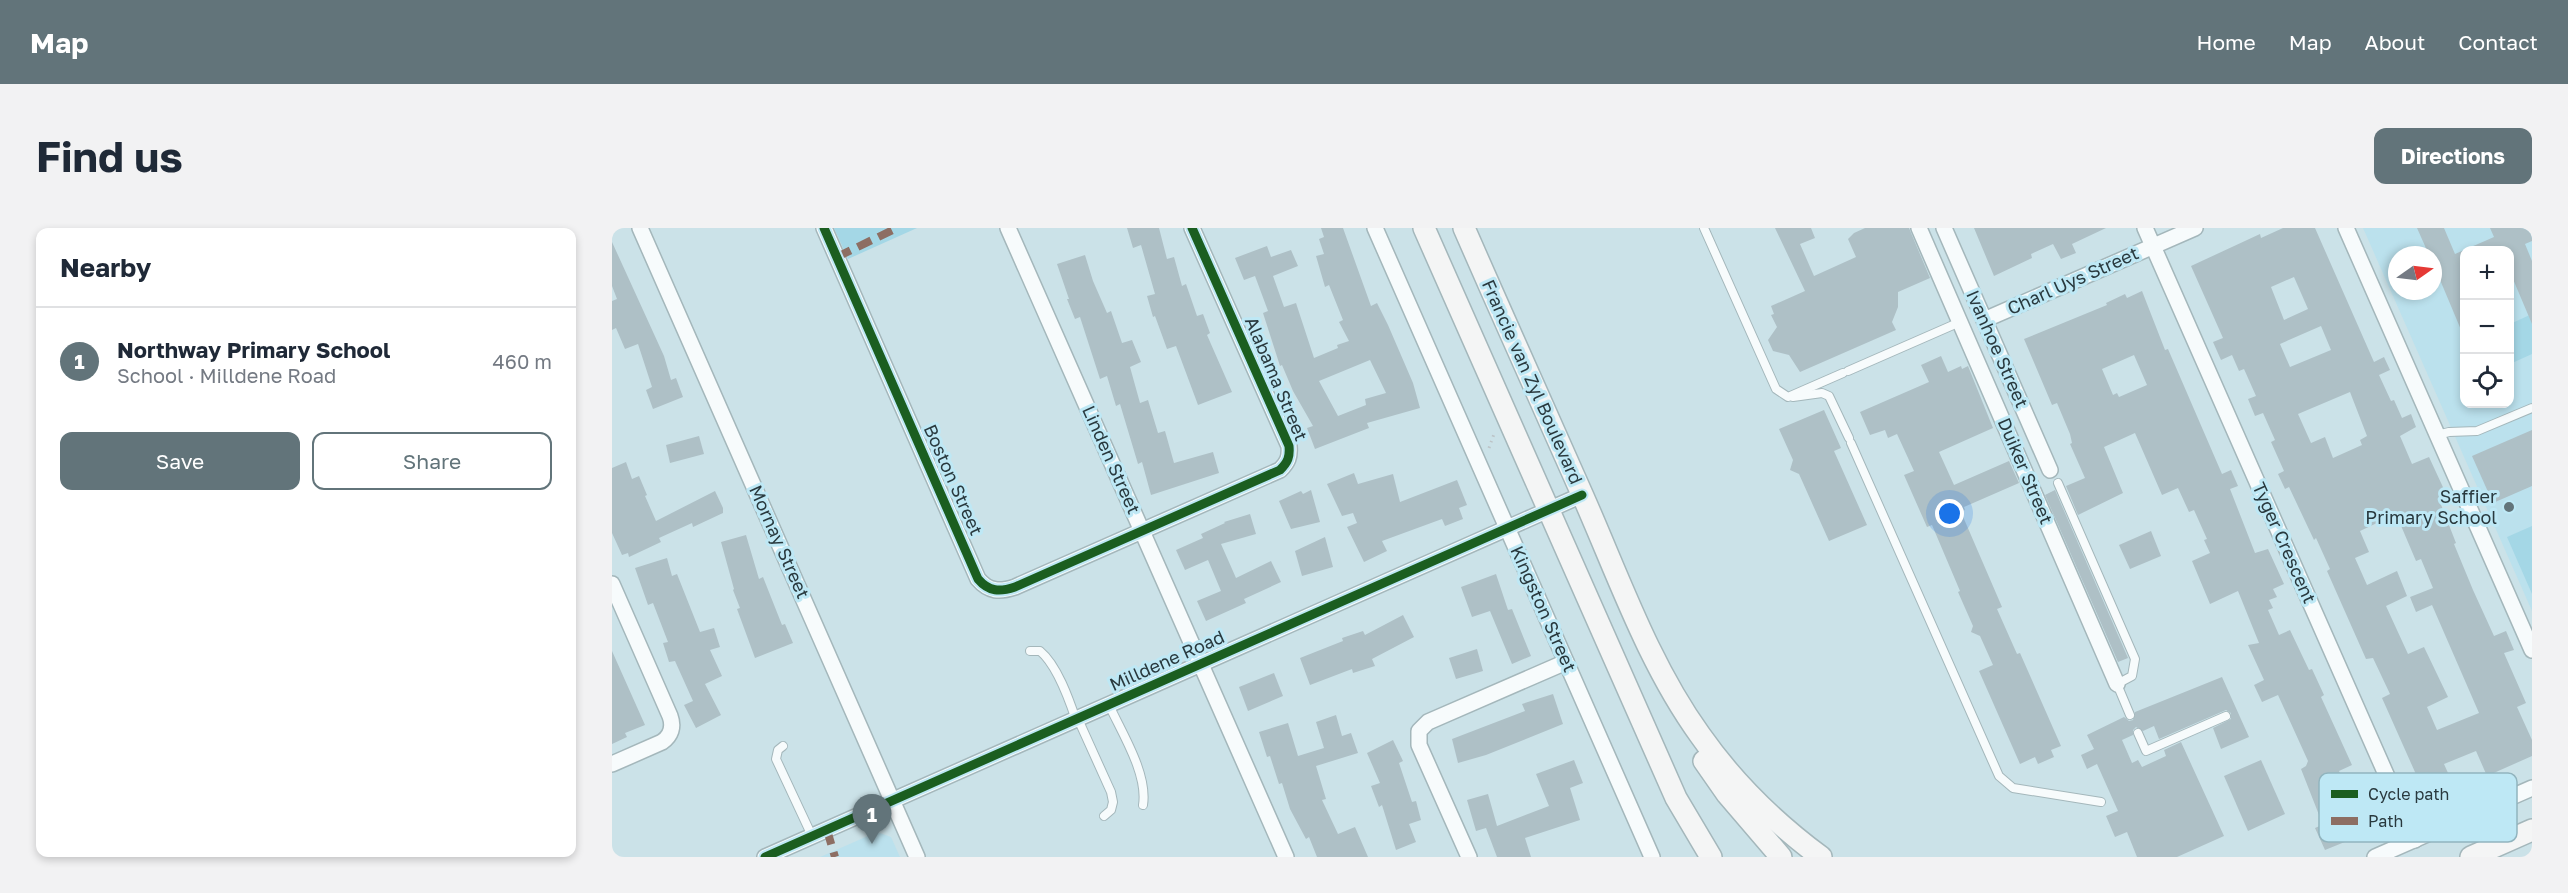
<!DOCTYPE html>
<html lang="en">
<head>
<meta charset="utf-8">
<style>
  body { margin:0; font-family:"Golos Text",sans-serif; background:#f2f2f3; color:#1f2937 }
  .controls { position:absolute; right:18px; top:18px; display:grid; overflow:hidden; border-radius:12px; box-shadow:0 3px 9px #0003 }
  .controls button { width:54px; height:54px; display:grid; place-items:center; padding:0; border:0; border-bottom:2px solid #e0e1e3; background:#fff; color:#1f2937; font:30px sans-serif }
  .compass { position:absolute; left:1776px; top:18px; width:54px; height:54px; border-radius:50%; background:#fff; box-shadow:0 3px 9px #0003; rotate:76deg }
  .you { position:absolute; left:1338px; top:286px; width:21px; height:21px; margin:-15px; border:4px solid #fff; border-radius:50%; background:#1a73e8; box-shadow:0 0 0 9px #1a73e833 }
  .badge { display:grid; place-items:center; width:39px; height:39px; border-radius:50%; background:#62747a; color:#fff; font-size:20px; font-weight:700 }
  .pin { position:absolute; translate:-50% -50px; filter:drop-shadow(0 2px 3px #0008) }
  .pin::after { content:''; position:absolute; top:32px; width:21px; height:18px; background:inherit; clip-path:polygon(0 0,100% 0,50% 100%) }
  .list { margin:0; padding:0; list-style:none }
  h2 { display:flex; justify-content:space-between; align-items:center; height:78px; margin:0; padding:0 24px; font-size:26px }
  h2 small { font-size:20px; font-weight:400; color:#747a83 }
  .list li { display:grid; grid-template-columns:39px 1fr auto; gap:18px; align-items:center; box-sizing:border-box; height:108px; padding:0 24px; border-top:2px solid #e0e1e3 }
  .list b { display:block; font-size:22px; white-space:nowrap }
  .list p { margin:0; font-size:20px; white-space:nowrap; color:#747a83 }
  .list em { font-size:20px; font-style:normal; color:#747a83 }
  .actions { display:flex; gap:12px; padding:18px 24px }
  .actions a { flex:1; padding:14px 0; border:2px solid #62747a; border-radius:12px; text-align:center; font-size:21px; color:#62747a }
  .actions .main { background:#62747a; color:#fff }
  .icon { flex:none; width:33px; height:33px; fill:none; stroke:currentColor; stroke-width:2; stroke-linecap:round; stroke-linejoin:round }
  .map { position:relative; flex:none; width:1920px; height:629px; overflow:hidden; border-radius:12px }
  header { display:flex; align-items:center; gap:36px; box-sizing:border-box; height:84px; padding:0 30px; background:#62747a; color:#fff }
  header strong { font-size:28px }
  nav { display:flex; gap:33px; margin-inline-start:auto; font-size:21px }
  .intro { display:flex; align-items:center; justify-content:space-between; box-sizing:border-box; height:144px; padding:0 36px }
  h1 { margin:0; font-size:42px }
  .button { padding:15px 27px; border-radius:12px; background:#62747a; color:#fff; font-size:21px; font-weight:700 }
  main { display:flex; gap:36px; padding:0 36px }
  aside { flex:1; background:#fff; border-radius:12px; box-shadow:0 3px 9px #0003 }
  .map>svg:first-child { display:block }
</style>
</head>
<body>
<header>
<strong>Map</strong>
<nav><a>Home</a><a>Map</a><a>About</a><a>Contact</a></nav>
</header>
<div class="intro"><h1>Find us</h1><a class="button">Directions</a></div>
<main>
<aside>
<h2>Nearby<small></small></h2>
<ul class="list">
<li><span class="badge">1</span><div><b>Northway Primary School</b><p>School · Milldene Road</p></div><em>460 m</em></li>
</ul>
<div class="actions"><a class="main">Save</a><a>Share</a></div>
</aside>
<div class="map">
<svg width="1920" height="629" viewBox="0 0 1920 629">
  <rect width="100%" height="100%" fill="#cbe2e8"/>
  <!-- built -->
  <g fill="#bbe1ed" fill-rule="evenodd">
    <path d="M 1751,0 L 1920,0 L 1920,383 ZM 1852,22 L 1898,22 L 1898,176 L 1852,176 ZM 1785,27 L 1821,27 L 1821,63 L 1785,63 Z"/>
    <path d="M 265,604 L 279,609 L 288,629 L 208,629 Z"/>
  </g>
  <!-- green -->
  <g fill="#a4d7e6">
    <path d="M 222,0 L 305,0 L 236,31 Z"/>
    <path d="M 1920,86 L 1920,126 L 1898,136 L 1898,96 Z"/>
    <path d="M 1920,298 L 1920,366 L 1895,309 Z"/>
  </g>
  <!-- building -->
  <g fill="#aec0c6" fill-rule="evenodd">
    <path d="M 515,0 L 547,0 L 555,31 L 562,29 L 570,58 L 574,56 L 585,88 L 591,86 L 598,105 L 595,107 L 620,164 L 586,177 L 564,118 L 555,121 L 543,88 L 541,89 L 535,68 L 543,66 L 529,17 L 521,20 Z"/>
    <path d="M 709,0 L 731,0 L 759,78 L 765,75 L 776,97 L 801,155 L 808,180 L 755,195 L 757,200 L 703,221 L 695,200 L 701,198 L 681,163 L 670,137 L 668,138 L 651,85 L 656,83 L 643,48 L 632,52 L 623,30 L 655,18 L 659,29 L 679,22 L 686,38 L 661,48 L 672,79 L 684,75 L 702,130 L 726,120 L 725,117 L 737,113 L 727,94 L 731,92 L 717,57 L 713,59 L 704,28 L 712,26 L 707,11 L 712,9 ZM 758,132 L 774,165 L 753,171 L 754,177 L 726,188 L 707,153 Z"/>
    <path d="M 1163,0 L 1199,0 L 1203,10 L 1188,16 L 1202,48 L 1244,29 L 1236,11 L 1242,5 L 1253,0 L 1297,0 L 1318,50 L 1286,64 L 1286,79 L 1280,94 L 1284,102 L 1188,144 L 1177,127 L 1161,123 L 1156,112 L 1165,99 L 1159,87 L 1162,86 L 1159,78 L 1193,63 Z"/>
    <path d="M 1362,0 L 1494,0 L 1460,16 L 1464,25 L 1449,31 L 1441,16 L 1419,26 L 1420,30 L 1382,48 Z"/>
    <path d="M 1671,0 L 1703,0 L 1762,134 L 1772,129 L 1778,142 L 1767,147 L 1779,173 L 1782,172 L 1790,190 L 1799,186 L 1804,199 L 1788,208 L 1800,236 L 1817,229 L 1836,270 L 1828,274 L 1844,315 L 1842,316 L 1861,362 L 1882,408 L 1894,403 L 1902,422 L 1892,425 L 1914,475 L 1905,479 L 1920,512 L 1920,528 L 1875,548 L 1864,523 L 1832,536 L 1844,563 L 1828,570 L 1826,566 L 1815,571 L 1770,470 L 1778,466 L 1761,430 L 1754,431 L 1715,343 L 1718,341 L 1704,310 L 1702,312 L 1677,259 L 1673,261 L 1666,246 L 1672,243 L 1659,214 L 1663,212 L 1651,185 L 1643,188 L 1636,171 L 1644,168 L 1632,141 L 1627,143 L 1620,127 L 1609,132 L 1601,114 L 1611,110 L 1579,38 L 1648,6 L 1649,10 ZM 1682,49 L 1696,81 L 1672,92 L 1659,59 ZM 1709,98 L 1719,122 L 1678,139 L 1668,116 ZM 1738,164 L 1755,208 L 1748,212 L 1750,217 L 1721,230 L 1713,209 L 1699,215 L 1686,186 ZM 1784,286 L 1804,333 L 1809,331 L 1821,360 L 1798,369 L 1804,384 L 1820,377 L 1867,485 L 1825,502 L 1815,479 L 1836,469 L 1812,419 L 1796,426 L 1774,378 L 1795,368 L 1785,343 L 1755,357 L 1743,330 L 1757,324 L 1748,303 Z"/>
    <path d="M 1805,0 L 1832,0 L 1843,26 L 1882,9 L 1878,0 L 1920,0 L 1920,13 L 1913,16 L 1920,33 L 1920,96 L 1898,44 L 1898,22 L 1852,22 L 1852,109 L 1826,47 L 1821,50 L 1821,27 L 1817,27 Z"/>
    <path d="M 0,14 L 52,128 L 59,152 L 64,150 L 71,169 L 41,181 L 34,162 L 40,159 L 26,116 L 13,121 L 4,100 L 0,102 L 0,73 L 5,71 L 0,58 Z"/>
    <path d="M 473,27 L 481,53 L 495,85 L 499,83 L 510,115 L 520,112 L 529,134 L 518,139 L 528,175 L 536,172 L 546,205 L 553,203 L 562,235 L 601,224 L 607,245 L 539,267 L 530,234 L 526,236 L 508,176 L 504,178 L 495,148 L 488,151 L 468,89 L 463,91 L 455,71 L 457,71 L 445,36 Z"/>
    <path d="M 1530,63 L 1553,122 L 1556,121 L 1610,246 L 1619,242 L 1626,258 L 1618,261 L 1643,325 L 1656,321 L 1672,356 L 1661,361 L 1665,369 L 1657,372 L 1661,380 L 1656,382 L 1667,407 L 1678,402 L 1697,442 L 1700,441 L 1712,467 L 1709,469 L 1740,537 L 1727,543 L 1729,547 L 1724,550 L 1738,580 L 1753,573 L 1761,589 L 1751,594 L 1753,597 L 1742,603 L 1745,609 L 1713,622 L 1703,600 L 1710,597 L 1709,592 L 1689,541 L 1694,538 L 1696,533 L 1666,467 L 1650,474 L 1642,457 L 1652,452 L 1636,417 L 1647,415 L 1626,363 L 1598,376 L 1580,333 L 1598,325 L 1592,312 L 1595,311 L 1582,282 L 1577,284 L 1566,260 L 1550,267 L 1523,205 L 1492,219 L 1511,265 L 1466,287 L 1454,258 L 1473,250 L 1458,216 L 1460,215 L 1458,206 L 1445,175 L 1440,177 L 1412,111 L 1495,77 L 1494,75 L 1513,66 L 1515,70 ZM 1522,127 L 1535,157 L 1507,169 L 1505,165 L 1501,167 L 1490,141 Z"/>
    <path d="M 1329,128 L 1336,144 L 1349,138 L 1350,141 L 1356,138 L 1381,200 L 1327,224 L 1342,257 L 1397,233 L 1407,255 L 1352,279 L 1353,282 L 1349,284 L 1390,379 L 1385,381 L 1405,426 L 1408,425 L 1449,518 L 1439,522 L 1442,529 L 1426,536 L 1423,529 L 1408,536 L 1367,443 L 1381,437 L 1368,408 L 1359,404 L 1361,398 L 1346,364 L 1348,363 L 1320,297 L 1315,299 L 1292,247 L 1302,243 L 1285,206 L 1276,210 L 1273,202 L 1258,207 L 1248,184 L 1317,154 L 1309,137 Z"/>
    <path d="M 1212,182 L 1229,220 L 1222,223 L 1255,297 L 1217,313 L 1187,246 L 1178,242 L 1181,232 L 1167,201 Z"/>
    <path d="M 1920,202 L 1920,258 L 1881,275 L 1860,228 Z"/>
    <path d="M 87,208 L 92,226 L 58,235 L 54,217 Z"/>
    <path d="M 14,234 L 20,251 L 27,248 L 35,267 L 33,268 L 44,293 L 103,263 L 111,280 L 111,285 L 81,299 L 80,295 L 47,310 L 49,314 L 17,329 L 16,325 L 10,327 L 0,305 L 0,240 Z"/>
    <path d="M 742,245 L 746,256 L 781,246 L 788,274 L 845,252 L 855,277 L 847,280 L 851,291 L 833,298 L 830,291 L 770,313 L 775,323 L 752,334 L 735,299 L 745,295 L 741,285 L 730,288 L 715,256 Z"/>
    <path d="M 699,262 L 708,294 L 679,301 L 667,273 L 689,263 L 691,266 Z"/>
    <path d="M 1443,262 L 1516,430 L 1506,434 L 1433,267 Z"/>
    <path d="M 638,286 L 644,306 L 609,316 L 624,350 L 659,333 L 669,354 L 632,371 L 634,375 L 594,393 L 585,373 L 609,363 L 596,332 L 573,342 L 564,322 L 591,310 L 589,306 L 613,295 L 612,294 Z"/>
    <path d="M 1539,303 L 1549,328 L 1518,341 L 1507,317 Z"/>
    <path d="M 134,307 L 147,351 L 151,349 L 170,397 L 173,396 L 181,415 L 143,430 L 125,381 L 128,380 L 121,362 L 122,361 L 109,314 Z"/>
    <path d="M 713,309 L 721,339 L 690,348 L 683,323 Z"/>
    <path d="M 55,330 L 60,348 L 65,346 L 88,404 L 102,400 L 108,419 L 98,422 L 110,448 L 93,456 L 109,487 L 84,500 L 72,477 L 81,473 L 63,433 L 57,434 L 51,415 L 56,414 L 41,375 L 36,377 L 23,340 Z"/>
    <path d="M 884,346 L 896,382 L 900,381 L 919,428 L 900,436 L 878,383 L 860,389 L 849,359 Z"/>
    <path d="M 791,387 L 802,409 L 760,431 L 763,438 L 741,445 L 740,441 L 698,457 L 688,430 L 731,413 L 730,410 L 751,403 L 753,407 Z"/>
    <path d="M 865,421 L 871,443 L 844,451 L 837,430 Z"/>
    <path d="M 0,423 L 33,497 L 13,505 L 15,509 L 0,516 Z"/>
    <path d="M 662,445 L 671,468 L 636,483 L 627,459 Z"/>
    <path d="M 1610,449 L 1637,509 L 1609,521 L 1601,500 L 1619,491 L 1619,485 L 1614,482 L 1547,511 L 1542,498 L 1531,503 L 1524,499 L 1521,502 L 1521,507 L 1510,512 L 1520,535 L 1526,532 L 1530,539 L 1554,528 L 1552,522 L 1569,514 L 1612,608 L 1565,629 L 1525,629 L 1515,604 L 1503,609 L 1494,588 L 1506,583 L 1485,536 L 1475,541 L 1469,527 L 1482,521 L 1475,507 L 1512,489 L 1517,493 L 1521,492 L 1523,484 Z"/>
    <path d="M 941,466 L 951,496 L 874,527 L 846,535 L 840,511 L 913,483 L 910,476 Z"/>
    <path d="M 724,487 L 730,508 L 739,505 L 746,525 L 704,538 L 714,571 L 710,572 L 726,606 L 743,599 L 756,629 L 705,629 L 697,609 L 694,611 L 678,581 L 670,555 L 667,556 L 658,528 L 655,529 L 647,504 L 676,495 L 686,528 L 712,520 L 704,494 Z"/>
    <path d="M 781,512 L 791,533 L 787,535 L 800,574 L 804,573 L 809,592 L 797,596 L 804,614 L 784,622 L 770,577 L 767,579 L 759,558 L 768,555 L 755,525 Z"/>
    <path d="M 962,532 L 971,555 L 958,560 L 968,592 L 913,610 L 919,629 L 885,629 L 874,600 L 864,603 L 855,572 L 876,566 L 885,598 L 937,578 L 924,546 Z"/>
    <path d="M 1649,532 L 1673,586 L 1636,603 L 1612,548 Z"/>
  </g>
  <g fill="none" stroke-linecap="round" stroke-linejoin="round">
    <!-- lane casing -->
    <g stroke="#a4b7bb" stroke-width="10">
      <g id="lane">
        <path d="M 1092,0 L 1164,161 L 1176,169 L 1231,145"/>
        <path d="M 1236,143 L 1348,94"/>
        <path d="M 1181,169 L 1210,165 L 1217,168 L 1237,210"/>
        <path d="M 1825,207 L 1837,204 L 1865,203 L 1920,180"/>
        <path d="M 1239,215 L 1387,548 L 1401,560 L 1489,574"/>
        <path d="M 1446,255 L 1523,431 L 1520,448 L 1505,456 L 1518,487"/>
        <path d="M 418,423 L 428,423 C 445,437 457,471 464,492"/>
        <path d="M 497,477 C 510,505 536,546 531,577"/>
        <path d="M 466,491 L 499,564 L 501,574 L 499,582 L 492,588"/>
        <path d="M 1526,505 L 1534,523 L 1614,488"/>
        <path d="M 171,518 L 166,522 L 164,531 L 200,608"/>
      </g>
    </g>
    <!-- street casing -->
    <g stroke="#a4b7bb" stroke-width="18">
      <g id="street">
        <path d="M 28,0 L 305,629"/>
        <path d="M 212,0 L 366,351 C 377,364 388,364 403,359 L 668,242 C 676,234 678,229 677,218 L 580,0"/>
        <path d="M 396,0 L 674,629"/>
        <path d="M 763,0 L 1040,629"/>
        <path d="M 1307,0 L 1505,456"/>
        <path d="M 1332,0 L 1438,242"/>
        <path d="M 1533,0 L 1803,612"/>
        <path d="M 1734,0 L 1920,422"/>
        <path d="M 1372,92 L 1583,0"/>
        <path d="M 0,356 L 58,488 C 62,499 59,508 50,514 L 0,536"/>
        <path d="M 153,629 L 970,267"/>
        <path d="M 857,629 L 807,517 L 807,503 L 816,494 L 954,434"/>
        <path d="M 1763,629 L 1920,560"/>
      </g>
    </g>
    <!-- secondary casing -->
    <g stroke="#a4b7bb" stroke-width="24">
      <g id="secondary">
        <path d="M 812,0 L 1064,570 L 1099,629"/>
        <path d="M 852,0 C 891,89 931,178 970,266 C 1006,347 1036,435 1088,507 C 1121,554 1163,595 1209,629"/>
        <path d="M 1092,533 L 1115,566 L 1169,629"/>
        <path d="M 1859,629 L 1920,602"/>
      </g>
    </g>
    <!-- path -->
    <path stroke="#bcc4c7" stroke-width="3" stroke-dasharray="1.5 4.5" stroke-linecap="butt" d="M 877,220 L 882,206"/>
    <!-- lane -->
    <use href="#lane" stroke="#f7fbfc" stroke-width="8"/>
    <!-- street -->
    <use href="#street" stroke="#f7fbfc" stroke-width="15"/>
    <!-- secondary -->
    <use href="#secondary" stroke="#f4f5f5" stroke-width="21"/>
    <!-- quiet -->
    <g stroke="#8d6e63" stroke-width="8" stroke-dasharray="15 8" stroke-linecap="butt">
      <path d="M 225,29 L 285,0"/>
      <path d="M 215,602 L 223,629"/>
    </g>
    <!-- cycleway casing -->
    <g stroke="#bee8f5" stroke-width="13">
      <g id="cycleway">
        <path d="M 212,0 L 366,351 C 377,364 388,364 403,359 L 668,242 C 676,234 678,229 677,218 L 580,0"/>
        <path d="M 153,629 L 970,267"/>
      </g>
    </g>
    <!-- cycleway -->
    <use href="#cycleway" stroke="#1b5e20" stroke-width="9"/>
  </g>
  <!-- markers -->
  <circle fill="#62747a" stroke="#bee8f5" stroke-width="2" cx="1897" cy="279" r="6"/>
  <g text-anchor="middle" stroke-width="6" stroke-linejoin="round" paint-order="stroke">
    <!-- street labels -->
    <g font-size="18" fill="#29393e" stroke="#bee8f5">
      <text transform="translate(1461 53) rotate(-24)" y="6">Charl Uys Street</text>
      <text transform="translate(1385 121) rotate(66)" y="6">Ivanhoe Street</text>
      <text transform="translate(664 151) rotate(67)" y="6">Alabama Street</text>
      <text transform="translate(920 154) rotate(66)" y="6">Francie van Zyl Boulevard</text>
      <text transform="translate(499 232) rotate(66)" y="6">Linden Street</text>
      <text transform="translate(1413 243) rotate(67)" y="6">Duiker Street</text>
      <text transform="translate(341 252) rotate(66)" y="6">Boston Street</text>
      <text transform="translate(167 314) rotate(66)" y="6">Mornay Street</text>
      <text transform="translate(1672 315) rotate(66)" y="6">Tyger Crescent</text>
      <text transform="translate(931 381) rotate(66)" y="6">Kingston Street</text>
      <text transform="translate(555 433) rotate(-24)" y="6">Milldene Road</text>
    </g>
    <!-- poi labels -->
    <g font-size="18" fill="#29393e" stroke="#bee8f5" text-anchor="end">
      <text x="1885" y="275">Saffier<tspan x="1885" dy="21">Primary School</tspan></text>
    </g>
  </g>
  <!-- legend -->
  <rect x="1707" y="545" width="198" height="69" rx="9" fill="#bee8f5" stroke="#91b4be" stroke-width="1.5"/>
  <rect x="1719" y="562" width="27" height="8" fill="#1b5e20"/>
  <rect x="1719" y="589" width="27" height="8" fill="#8d6e63"/>
  <g font-size="16" fill="#29393e">
    <text x="1756" y="572">Cycle path</text>
    <text x="1756" y="599">Path</text>
  </g>
</svg>
<div class="controls">
<button>+</button>
<button>−</button>
<button><svg class="icon" aria-label="locate" viewBox="0 0 24 24"><circle cx="12" cy="12" r="6"/><path d="M12 2v4M12 18v4M2 12h4M18 12h4"/></svg></button>
</div>
<svg class="compass" viewBox="-18 -18 36 36"><path d="M0-13l5 13h-10z" fill="#e53935"/><path d="M0 13l5-13h-10z" fill="#747a83"/></svg>
<div class="you"></div>
<div class="pin badge" style="left:260px;top:616px">1</div>
</div>
</main>
</body>
</html>
